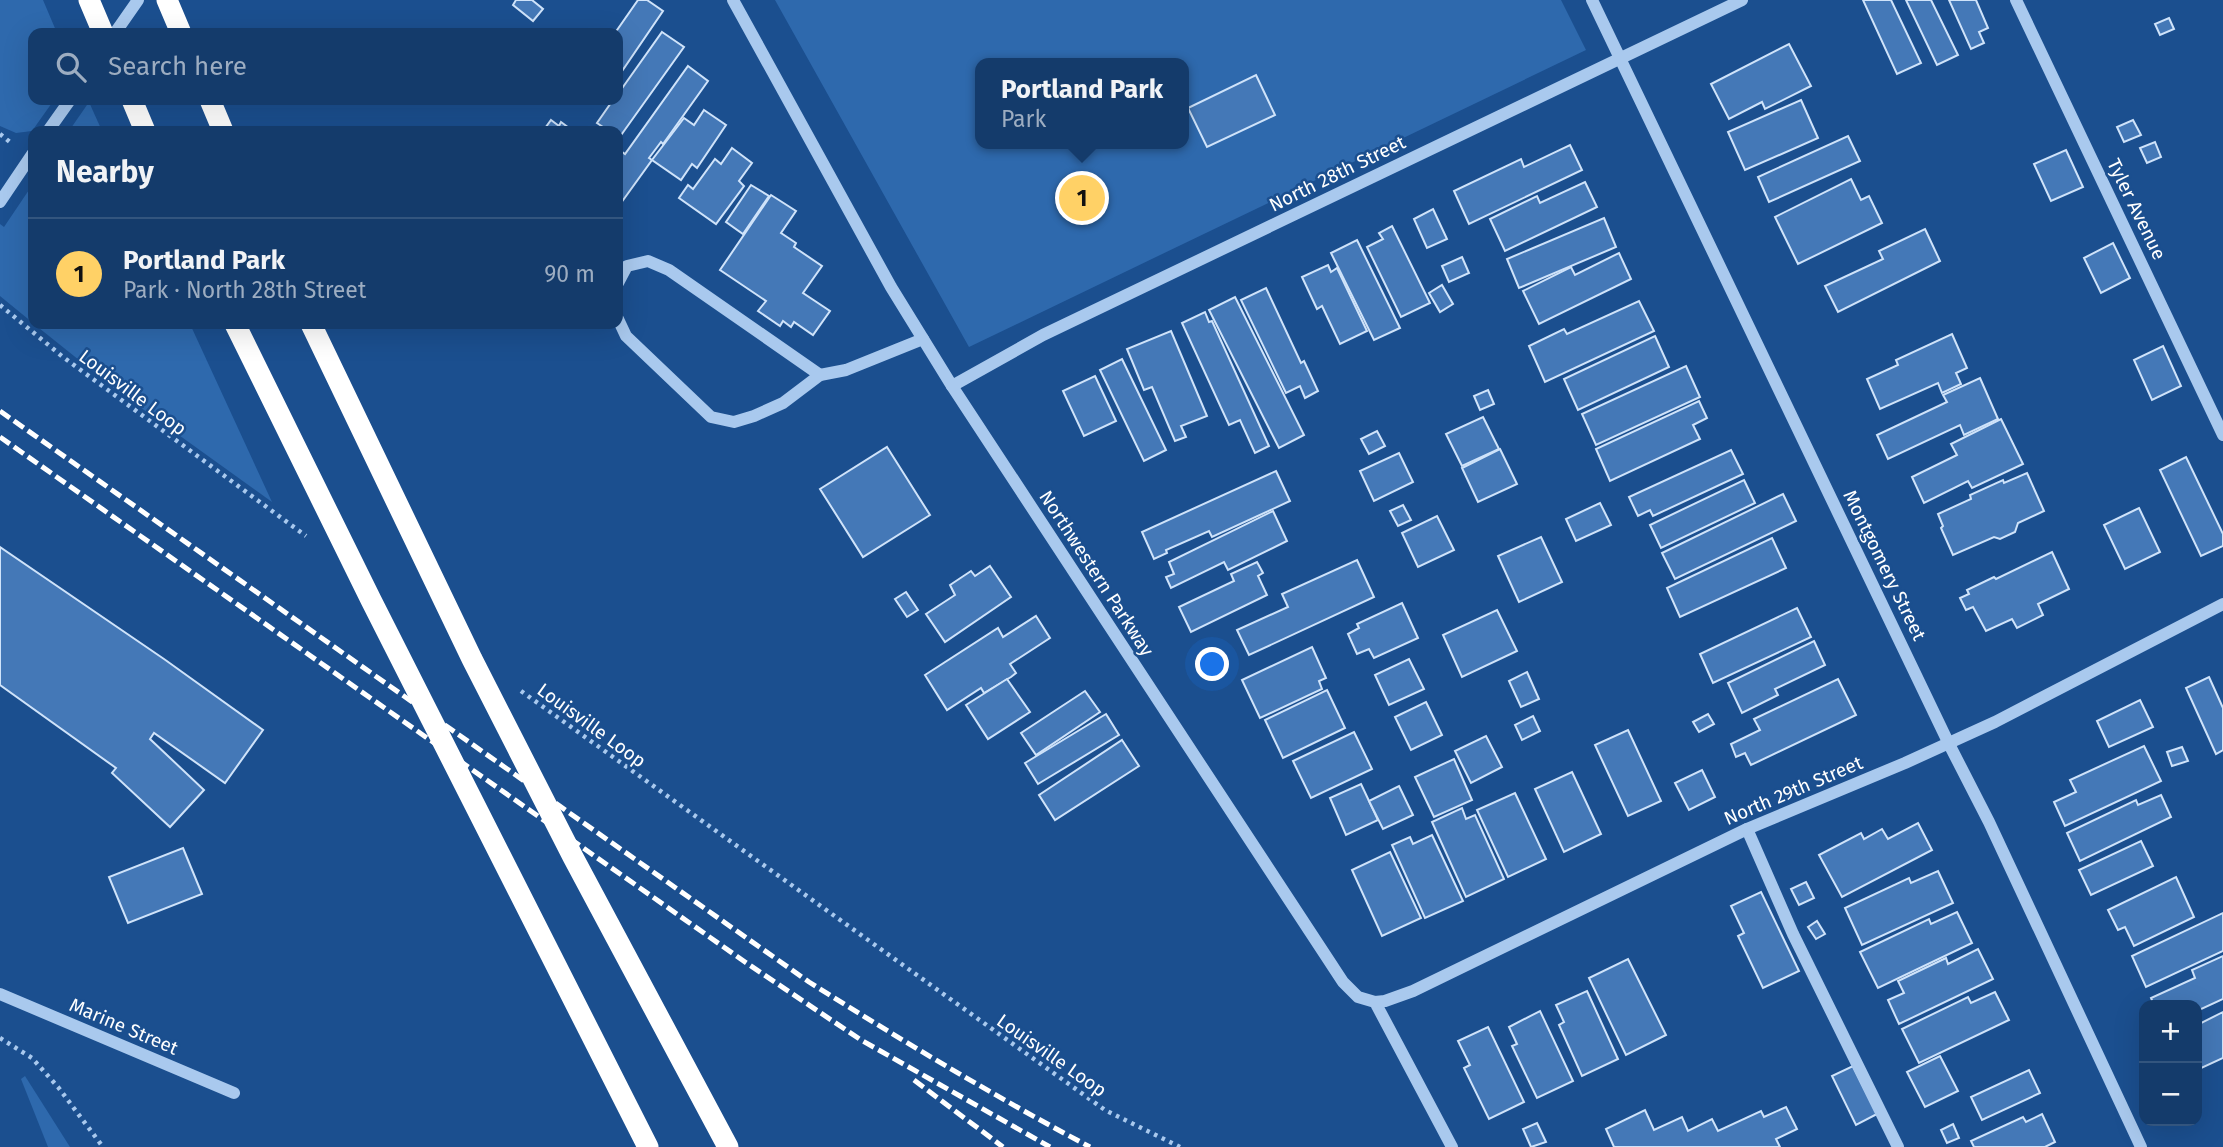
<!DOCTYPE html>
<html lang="en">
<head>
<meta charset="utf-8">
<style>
  body { margin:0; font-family:"Fira Sans",sans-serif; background:#1d4271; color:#f1f3f6 }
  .controls { position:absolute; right:21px; bottom:21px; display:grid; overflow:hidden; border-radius:14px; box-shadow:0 7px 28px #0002 }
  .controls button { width:63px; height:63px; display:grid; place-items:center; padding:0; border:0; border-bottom:2px solid #33557e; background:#143b6b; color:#f1f3f6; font:35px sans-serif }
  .you { position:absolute; left:1213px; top:665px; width:24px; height:24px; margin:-18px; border:5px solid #fff; border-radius:50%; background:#1a73e8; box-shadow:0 0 0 10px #1a73e833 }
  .badge { display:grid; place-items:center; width:46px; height:46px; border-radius:50%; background:#ffd166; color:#111; font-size:23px; font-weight:700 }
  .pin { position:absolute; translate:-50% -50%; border:4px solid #fff; box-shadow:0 2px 7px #0006 }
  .popup { position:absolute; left:975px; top:58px; width:214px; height:91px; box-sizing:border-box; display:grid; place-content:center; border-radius:14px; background:#143b6b; filter:drop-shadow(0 2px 5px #0005); font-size:23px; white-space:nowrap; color:#9dadc1 }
  .popup b { font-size:26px; color:#f1f3f6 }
  .popup::after { content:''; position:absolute; left:50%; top:100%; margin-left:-14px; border:14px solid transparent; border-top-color:#143b6b }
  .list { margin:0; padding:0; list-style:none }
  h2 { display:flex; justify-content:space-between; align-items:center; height:91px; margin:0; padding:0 28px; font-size:30px }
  h2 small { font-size:23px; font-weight:400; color:#9dadc1 }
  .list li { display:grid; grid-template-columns:46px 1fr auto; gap:21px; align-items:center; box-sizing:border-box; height:112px; padding:0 28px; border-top:2px solid #33557e }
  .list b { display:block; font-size:26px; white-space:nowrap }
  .list p { margin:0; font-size:23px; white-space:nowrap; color:#9dadc1 }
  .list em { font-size:23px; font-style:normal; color:#9dadc1 }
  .icon { flex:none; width:38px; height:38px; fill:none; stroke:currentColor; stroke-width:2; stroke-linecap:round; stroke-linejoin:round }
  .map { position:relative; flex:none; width:2223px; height:1147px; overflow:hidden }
  .search { position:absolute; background:#143b6b; box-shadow:0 7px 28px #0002; left:28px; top:28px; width:595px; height:77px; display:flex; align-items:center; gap:18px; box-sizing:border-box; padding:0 24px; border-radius:14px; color:#9dadc1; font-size:26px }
  .panel { position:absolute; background:#143b6b; box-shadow:0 7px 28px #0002; left:28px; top:126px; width:595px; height:203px; border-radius:14px }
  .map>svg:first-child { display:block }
</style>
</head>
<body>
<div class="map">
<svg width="2223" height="1147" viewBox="0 0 2223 1147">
  <rect width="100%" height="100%" fill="#1b4f8f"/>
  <!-- green -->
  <g fill="#2e69ad" fill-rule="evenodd">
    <path d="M 0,0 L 43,0 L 57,33 L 33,33 L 33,100 L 54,100 L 32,131 L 16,133 L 0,126 Z"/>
    <path d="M 775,0 L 1561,0 L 1586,50 L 969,347 ZM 981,63 L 1184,63 L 1184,144 L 981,144 Z"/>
    <path d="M 89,102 L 102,131 L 69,131 Z"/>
    <path d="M 33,184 L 33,323 L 0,296 L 0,224 L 4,227 Z"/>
    <path d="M 34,324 L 190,324 L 272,502 L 119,392 Z"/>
    <path d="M 25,1076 L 70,1147 L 48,1147 L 21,1079 Z"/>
  </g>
  <!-- building -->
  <g fill="#4478b7" stroke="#cfe3fa" stroke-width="2">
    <path d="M 516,0 L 532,0 L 543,9 L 533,21 L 513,5 Z"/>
    <path d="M 638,0 L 647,0 L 663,11 L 618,77 L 618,33 L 615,33 Z"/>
    <path d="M 1863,0 L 1891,0 L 1921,63 L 1897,74 Z"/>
    <path d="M 1906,0 L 1931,0 L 1958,55 L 1937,65 Z"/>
    <path d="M 1949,0 L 1976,0 L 1988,28 L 1979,32 L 1984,43 L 1971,49 Z"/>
    <path d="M 2169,18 L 2174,29 L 2160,35 L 2155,24 Z"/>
    <path d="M 662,32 L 684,47 L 619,138 L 618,131 L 609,131 L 597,123 L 613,100 L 618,100 L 618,94 Z"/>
    <path d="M 1789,44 L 1811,86 L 1765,109 L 1762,102 L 1729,119 L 1711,84 Z"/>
    <path d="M 688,66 L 708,81 L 663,144 L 661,142 L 649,158 L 652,160 L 621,203 L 618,200 L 618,149 L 625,154 Z"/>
    <path d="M 1256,75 L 1275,115 L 1207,147 L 1188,108 Z"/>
    <path d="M 1801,100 L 1818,138 L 1745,170 L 1728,132 Z"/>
    <path d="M 704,110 L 726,125 L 697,168 L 692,164 L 681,180 L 652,160 L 684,118 L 694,125 Z"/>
    <path d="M 551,120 L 559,126 L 561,122 L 573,131 L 543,131 Z"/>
    <path d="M 2133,120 L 2141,135 L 2124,142 L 2117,127 Z"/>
    <path d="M 1848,136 L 1860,161 L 1769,202 L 1758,177 Z"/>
    <path d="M 2155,142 L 2161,157 L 2147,163 L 2140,148 Z"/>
    <path d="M 1570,145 L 1582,170 L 1469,224 L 1454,191 L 1521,159 L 1524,167 Z"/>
    <path d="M 732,148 L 752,163 L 739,181 L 744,186 L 716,224 L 679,198 L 688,185 L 693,189 L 715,159 L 721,164 Z"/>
    <path d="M 2066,150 L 2083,187 L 2051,201 L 2034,164 Z"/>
    <path d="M 1851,179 L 1861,200 L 1869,196 L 1882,223 L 1798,264 L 1775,217 Z"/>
    <path d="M 1585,182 L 1597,207 L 1505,251 L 1490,219 L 1537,196 L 1540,203 Z"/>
    <path d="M 751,185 L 769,196 L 743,234 L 726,222 Z"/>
    <path d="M 771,195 L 796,211 L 781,233 L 796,243 L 794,247 L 822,266 L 803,293 L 830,311 L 813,335 L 794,322 L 791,327 L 783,321 L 780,326 L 758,311 L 766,301 L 720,270 Z"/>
    <path d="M 1433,209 L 1447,239 L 1427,248 L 1414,219 Z"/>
    <path d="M 1604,218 L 1616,247 L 1519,288 L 1507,259 Z"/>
    <path d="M 1392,226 L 1430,303 L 1401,317 L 1367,247 L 1383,239 L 1379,233 Z"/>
    <path d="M 1925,229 L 1940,261 L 1838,312 L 1825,286 L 1883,259 L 1879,251 Z"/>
    <path d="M 1357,240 L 1400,328 L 1374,340 L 1331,253 Z"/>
    <path d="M 2113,243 L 2130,278 L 2101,293 L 2084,258 Z"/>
    <path d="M 1619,253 L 1631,279 L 1539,324 L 1523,291 L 1571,267 L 1575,275 Z"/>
    <path d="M 1462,257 L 1469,273 L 1449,282 L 1442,266 Z"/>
    <path d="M 1328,265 L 1331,272 L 1337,268 L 1367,331 L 1340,344 L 1322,306 L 1317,309 L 1302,277 Z"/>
    <path d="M 1442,285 L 1453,304 L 1440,312 L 1429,293 Z"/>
    <path d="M 1266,288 L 1301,363 L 1304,361 L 1318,391 L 1305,398 L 1300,386 L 1286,393 L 1241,300 Z"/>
    <path d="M 1235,297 L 1304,435 L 1279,448 L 1209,310 Z"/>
    <path d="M 1639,301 L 1654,331 L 1545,382 L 1529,346 L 1564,329 L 1567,334 Z"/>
    <path d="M 1205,312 L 1209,322 L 1212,321 L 1269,446 L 1255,453 L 1240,420 L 1229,425 L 1182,323 Z"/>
    <path d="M 1171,331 L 1207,416 L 1181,426 L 1186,437 L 1175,441 L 1152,387 L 1144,390 L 1127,349 Z"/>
    <path d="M 1952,334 L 1967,368 L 1956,373 L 1961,384 L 1942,393 L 1938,383 L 1880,409 L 1867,379 L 1898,365 L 1896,360 Z"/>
    <path d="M 1655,336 L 1669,367 L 1578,410 L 1564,379 Z"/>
    <path d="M 2163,346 L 2181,386 L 2152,400 L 2134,360 Z"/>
    <path d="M 1122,359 L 1166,450 L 1144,461 L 1100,370 Z"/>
    <path d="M 1686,366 L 1700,397 L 1596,445 L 1582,414 Z"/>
    <path d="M 1095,376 L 1116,421 L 1084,436 L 1063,391 Z"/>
    <path d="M 1980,378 L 1998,419 L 1964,435 L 1960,425 L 1888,459 L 1877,435 L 1947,402 L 1943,395 Z"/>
    <path d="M 1488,390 L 1494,404 L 1480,410 L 1474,396 Z"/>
    <path d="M 1699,401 L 1707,418 L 1693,425 L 1700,439 L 1610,481 L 1596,449 Z"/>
    <path d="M 1483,417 L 1499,449 L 1462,466 L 1446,434 Z"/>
    <path d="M 2001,419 L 2023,464 L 1972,488 L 1968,481 L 1924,503 L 1912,477 L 1957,455 L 1951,444 Z"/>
    <path d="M 1377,431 L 1385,446 L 1369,454 L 1361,439 Z"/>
    <path d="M 887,447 L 930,515 L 863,557 L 820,489 Z"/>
    <path d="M 1500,449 L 1517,484 L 1478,502 L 1462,468 Z"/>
    <path d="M 1731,450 L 1743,474 L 1653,516 L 1650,510 L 1638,516 L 1629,497 Z"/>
    <path d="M 1399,453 L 1413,482 L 1374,501 L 1360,471 Z"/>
    <path d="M 2186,457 L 2223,534 L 2223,546 L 2201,556 L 2160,470 Z"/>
    <path d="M 1276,471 L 1290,501 L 1212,537 L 1209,531 L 1166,550 L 1167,553 L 1154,559 L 1142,532 Z"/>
    <path d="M 2027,473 L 2044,511 L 2018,523 L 2015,532 L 2000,539 L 1994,537 L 1953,555 L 1941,528 L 1943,526 L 1938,514 L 1971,499 L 1970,495 L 2003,480 L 2004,483 Z"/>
    <path d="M 1744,480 L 1755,503 L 1661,548 L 1650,525 Z"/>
    <path d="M 1783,494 L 1796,521 L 1675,579 L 1662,553 Z"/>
    <path d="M 1600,503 L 1611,525 L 1576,541 L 1566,519 Z"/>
    <path d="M 1403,505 L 1411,520 L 1398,526 L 1390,511 Z"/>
    <path d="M 2139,508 L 2160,552 L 2125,569 L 2104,525 Z"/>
    <path d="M 1273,511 L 1287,541 L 1228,570 L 1224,562 L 1171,588 L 1166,577 L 1174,574 L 1169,562 Z"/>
    <path d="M 1437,516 L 1454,550 L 1418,567 L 1402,533 Z"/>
    <path d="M 1541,537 L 1562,582 L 1519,602 L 1498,556 Z"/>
    <path d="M 1772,538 L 1786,568 L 1680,617 L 1667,588 Z"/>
    <path d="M 0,547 L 164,659 L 263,730 L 225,783 L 154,733 L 150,739 L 204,790 L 170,827 L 112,773 L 116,768 L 0,685 Z"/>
    <path d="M 2052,552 L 2069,589 L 2038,604 L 2043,615 L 2017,628 L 2012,619 L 1986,631 L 1973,607 L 1966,610 L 1960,598 L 1969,594 L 1967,590 L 1994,577 L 1996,579 Z"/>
    <path d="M 1357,560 L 1374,597 L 1249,655 L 1237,630 L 1288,607 L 1282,594 Z"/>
    <path d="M 1257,562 L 1263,573 L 1258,576 L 1267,595 L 1191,632 L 1179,607 L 1234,581 L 1231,574 Z"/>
    <path d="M 990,566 L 1011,597 L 945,642 L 926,614 L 955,595 L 950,585 L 971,571 L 975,576 Z"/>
    <path d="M 906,592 L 918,610 L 907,617 L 895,599 Z"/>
    <path d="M 1402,603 L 1418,638 L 1374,658 L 1369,649 L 1357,654 L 1348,634 L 1359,628 L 1357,624 Z"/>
    <path d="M 1797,608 L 1811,637 L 1713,683 L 1700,654 Z"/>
    <path d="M 1497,610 L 1517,651 L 1462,677 L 1443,635 Z"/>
    <path d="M 1036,616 L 1050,638 L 1010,664 L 1016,673 L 1011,677 L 984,693 L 981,688 L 947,710 L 925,675 L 998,628 L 1003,637 Z"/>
    <path d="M 1814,641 L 1825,665 L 1775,689 L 1778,695 L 1742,713 L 1728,683 Z"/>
    <path d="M 1312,647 L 1326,678 L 1319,681 L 1322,689 L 1260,718 L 1242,680 Z"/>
    <path d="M 1409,659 L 1424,689 L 1389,705 L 1375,675 Z"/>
    <path d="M 1527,672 L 1539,699 L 1521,707 L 1509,681 Z"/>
    <path d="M 2209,677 L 2223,708 L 2223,750 L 2216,754 L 2186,688 Z"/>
    <path d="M 1007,679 L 1030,712 L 988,739 L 966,705 Z"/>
    <path d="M 1838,679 L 1856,715 L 1751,765 L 1745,753 L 1736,757 L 1731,744 L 1760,730 L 1754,719 Z"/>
    <path d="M 1327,690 L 1345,728 L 1283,758 L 1265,720 Z"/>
    <path d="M 1085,691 L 1100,712 L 1036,755 L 1021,733 Z"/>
    <path d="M 2140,700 L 2153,727 L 2109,747 L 2097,721 Z"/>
    <path d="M 1426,702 L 1442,735 L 1411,750 L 1395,717 Z"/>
    <path d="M 1106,714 L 1119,735 L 1038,784 L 1025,763 Z"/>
    <path d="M 1708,714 L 1714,724 L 1699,732 L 1693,722 Z"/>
    <path d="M 1533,716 L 1540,731 L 1522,740 L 1515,725 Z"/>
    <path d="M 1628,730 L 1661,801 L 1628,816 L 1595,745 Z"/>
    <path d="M 1354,732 L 1372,769 L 1311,798 L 1293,761 Z"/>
    <path d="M 1486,736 L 1502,767 L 1471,783 L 1455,751 Z"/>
    <path d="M 1122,740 L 1139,766 L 1055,820 L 1039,795 Z"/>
    <path d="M 2144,746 L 2161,781 L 2065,826 L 2054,802 L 2076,792 L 2070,780 Z"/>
    <path d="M 2182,747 L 2188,761 L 2172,766 L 2167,752 Z"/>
    <path d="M 1454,759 L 1472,800 L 1434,817 L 1415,777 Z"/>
    <path d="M 1702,770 L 1715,797 L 1689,810 L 1675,783 Z"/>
    <path d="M 1572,772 L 1601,834 L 1564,852 L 1535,789 Z"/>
    <path d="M 1361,784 L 1378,820 L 1346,835 L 1330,798 Z"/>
    <path d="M 1399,786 L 1413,815 L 1383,829 L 1369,801 Z"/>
    <path d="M 1515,793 L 1546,859 L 1508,877 L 1477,810 Z"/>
    <path d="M 2161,795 L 2171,817 L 2080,861 L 2067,833 L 2136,800 L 2138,805 Z"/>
    <path d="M 1462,808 L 1466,819 L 1475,815 L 1504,879 L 1466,897 L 1432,822 Z"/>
    <path d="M 1918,823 L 1932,850 L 1842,897 L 1819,855 L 1861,833 L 1864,839 L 1882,829 L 1888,839 Z"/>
    <path d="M 1432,835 L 1463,901 L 1425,918 L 1392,845 L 1410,837 L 1413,844 Z"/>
    <path d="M 2141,841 L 2153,866 L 2091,895 L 2079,870 Z"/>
    <path d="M 183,848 L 202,894 L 128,923 L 109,877 Z"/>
    <path d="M 1390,852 L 1421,918 L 1382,936 L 1352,870 Z"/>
    <path d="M 1938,871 L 1953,903 L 1862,945 L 1845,908 L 1909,878 L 1911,883 Z"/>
    <path d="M 2176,877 L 2194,917 L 2134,946 L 2125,927 L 2118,930 L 2108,910 Z"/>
    <path d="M 1806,882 L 1814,898 L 1799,905 L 1791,889 Z"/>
    <path d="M 1761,892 L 1799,971 L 1763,988 L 1738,936 L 1744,933 L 1731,906 Z"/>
    <path d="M 1957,912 L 1972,943 L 1878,988 L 1860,952 L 1929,919 L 1931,924 Z"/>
    <path d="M 2223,913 L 2223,951 L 2146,987 L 2132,956 Z"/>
    <path d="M 1817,921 L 1825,934 L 1816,939 L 1808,927 Z"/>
    <path d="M 1978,949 L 1993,979 L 1899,1024 L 1888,1000 L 1904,993 L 1898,981 L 1946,958 L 1948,964 Z"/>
    <path d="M 2223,956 L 2223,999 L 2197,1011 L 2197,1005 L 2154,1005 L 2151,998 L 2195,978 L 2192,970 Z"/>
    <path d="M 1628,959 L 1666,1035 L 1626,1055 L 1589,978 Z"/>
    <path d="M 1587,991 L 1618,1059 L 1582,1076 L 1559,1025 L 1564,1022 L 1556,1005 Z"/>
    <path d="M 1995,992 L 2009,1020 L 1919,1063 L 1902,1029 L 1968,997 L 1971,1003 Z"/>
    <path d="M 1540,1011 L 1573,1081 L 1537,1098 L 1512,1046 L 1517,1044 L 1509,1027 Z"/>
    <path d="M 2223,1012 L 2223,1058 L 2197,1070 L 2197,1025 Z"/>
    <path d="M 1488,1027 L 1524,1102 L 1489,1119 L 1464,1068 L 1470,1065 L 1458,1041 Z"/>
    <path d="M 1940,1056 L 1958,1091 L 1925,1107 L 1907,1072 Z"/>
    <path d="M 1853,1066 L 1877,1114 L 1856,1125 L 1832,1076 Z"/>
    <path d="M 2029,1070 L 2040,1093 L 1982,1120 L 1971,1097 Z"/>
    <path d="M 1786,1107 L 1797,1129 L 1776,1139 L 1780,1147 L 1614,1147 L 1606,1129 L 1645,1110 L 1654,1130 L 1682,1117 L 1688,1131 L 1712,1119 L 1718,1131 L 1761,1111 L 1764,1117 Z"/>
    <path d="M 2042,1114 L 2055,1142 L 2045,1147 L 1974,1147 L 1971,1141 L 2023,1117 L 2026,1122 Z"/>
    <path d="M 1537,1123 L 1546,1142 L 1531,1147 L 1523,1129 Z"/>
    <path d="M 1953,1124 L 1959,1138 L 1947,1143 L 1941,1130 Z"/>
  </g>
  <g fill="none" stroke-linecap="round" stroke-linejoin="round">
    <!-- path -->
    <g stroke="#a9c9ee" stroke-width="4.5" stroke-dasharray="3.5 5" stroke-linecap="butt">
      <path d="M 0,134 L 11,143"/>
      <path d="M 0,305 L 63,357 L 306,536"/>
      <path d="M 521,691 L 1105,1110 L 1180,1147"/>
      <path d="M 0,1038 L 32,1058 L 58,1087 L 103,1147"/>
    </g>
    <!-- minor -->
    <g stroke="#a9c9ee" stroke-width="12">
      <path d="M 733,0 L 891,287 L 952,386 L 1343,982 L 1358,997 L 1375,1002 L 1452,1147"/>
      <path d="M 1592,0 L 1949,744 L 1989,822 L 2141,1147"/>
      <path d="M 2016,0 L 2223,435"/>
      <path d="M 115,33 L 138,0"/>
      <path d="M 48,131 L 70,100"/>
      <path d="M 0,202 L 33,153"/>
      <path d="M 618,283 L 627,266 L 648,261 L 669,270 L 820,375"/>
      <path d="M 618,319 L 626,336 L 711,417 L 734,422 L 754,416 L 783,403 L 820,375 L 846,370 L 923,339"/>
      <path d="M 952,386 L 1043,335 L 1742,0"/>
      <path d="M 1747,829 L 1793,934 L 1898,1147"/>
      <path d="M 0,994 L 234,1093"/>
      <path d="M 1375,1002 L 1385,1001 L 1413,991 L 1747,829 L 1905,763 L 1995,722 L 2223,604"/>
    </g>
    <!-- highway -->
    <g stroke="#fff" stroke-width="21">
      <path d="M 89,0 L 103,33"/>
      <path d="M 167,0 L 181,33"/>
      <path d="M 132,100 L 145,131"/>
      <path d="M 210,100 L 223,131"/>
      <path d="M 235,324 L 371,600 L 648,1147"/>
      <path d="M 311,324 L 472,659 L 573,857 L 728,1147"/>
    </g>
    <!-- rail -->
    <g stroke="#fff" stroke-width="5" stroke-dasharray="12 5" stroke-linecap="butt">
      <path d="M 0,411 L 809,982 C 901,1040 994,1096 1090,1147"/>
      <path d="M 0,437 L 745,962 L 861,1040 L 1050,1147"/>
      <path d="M 914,1080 L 1003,1147"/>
    </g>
  </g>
  <g text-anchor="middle" stroke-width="5" stroke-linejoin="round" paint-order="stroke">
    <!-- street labels -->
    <g font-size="19" fill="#fff" stroke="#1b4f8f">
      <text transform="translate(1337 173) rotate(-26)" y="7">North 28th Street</text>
      <text transform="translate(2137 209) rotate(64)" y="7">Tyler Avenue</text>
      <text transform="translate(133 392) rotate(37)" y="7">Louisville Loop</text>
      <text transform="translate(1885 565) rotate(64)" y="7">Montgomery Street</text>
      <text transform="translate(1097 573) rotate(57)" y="7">Northwestern Parkway</text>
      <text transform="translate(592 725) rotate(36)" y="7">Louisville Loop</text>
      <text transform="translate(1793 790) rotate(-23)" y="7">North 29th Street</text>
      <text transform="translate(124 1026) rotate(23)" y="7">Marine Street</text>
      <text transform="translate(1052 1055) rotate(35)" y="7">Louisville Loop</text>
    </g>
  </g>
</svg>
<div class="controls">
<button>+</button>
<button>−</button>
</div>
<div class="you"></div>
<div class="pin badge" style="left:1082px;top:198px">1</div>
<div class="popup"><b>Portland Park</b>Park</div>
<div class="search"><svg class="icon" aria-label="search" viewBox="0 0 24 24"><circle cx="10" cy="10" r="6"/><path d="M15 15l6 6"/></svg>Search here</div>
<section class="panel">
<h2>Nearby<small></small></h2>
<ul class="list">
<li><span class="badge">1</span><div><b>Portland Park</b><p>Park · North 28th Street</p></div><em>90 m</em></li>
</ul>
</section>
</div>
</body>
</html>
